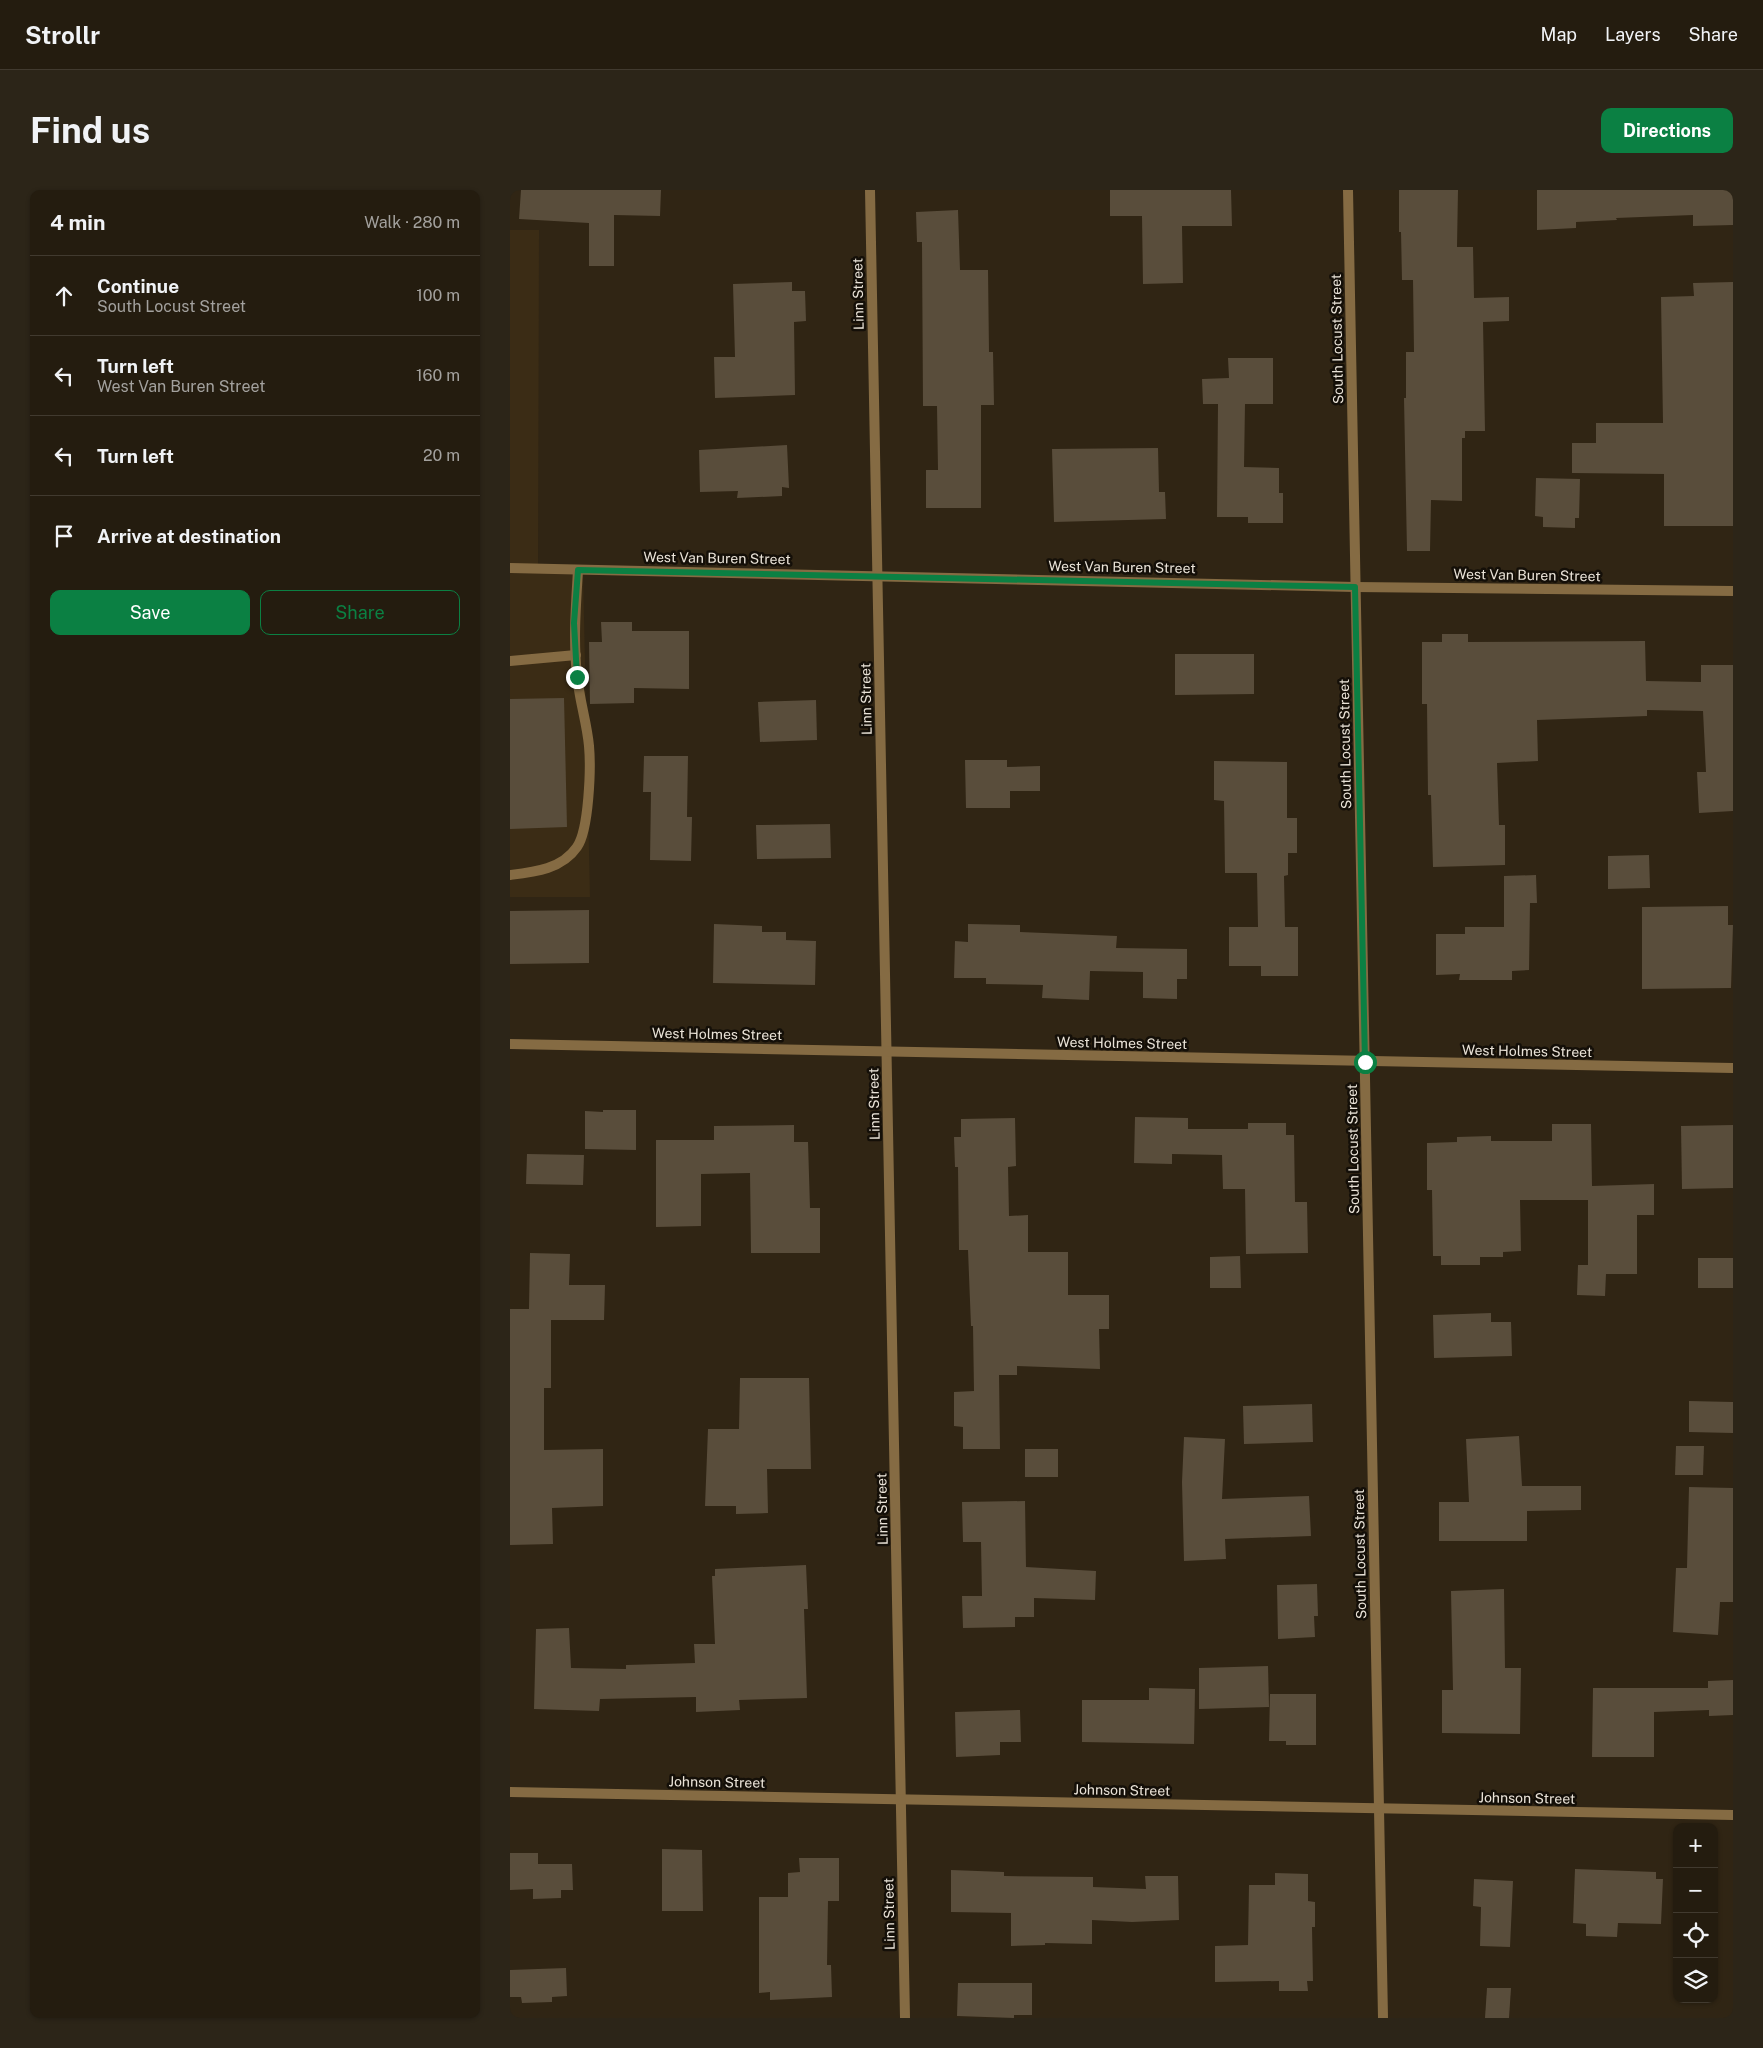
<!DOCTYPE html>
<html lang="en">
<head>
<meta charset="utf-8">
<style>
  body { margin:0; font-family:"Public Sans",sans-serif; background:#2c2518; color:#f1f3f6 }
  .controls { position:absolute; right:15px; bottom:15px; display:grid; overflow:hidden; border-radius:10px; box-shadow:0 1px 4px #0004 }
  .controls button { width:45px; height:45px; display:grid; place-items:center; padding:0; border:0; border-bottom:1px solid #413a2f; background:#241c0f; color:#f1f3f6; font:25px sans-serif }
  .stop { position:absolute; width:15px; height:15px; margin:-11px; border:4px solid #0b8043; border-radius:50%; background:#fff }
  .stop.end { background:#0b8043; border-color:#fff; box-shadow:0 1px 5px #0008 }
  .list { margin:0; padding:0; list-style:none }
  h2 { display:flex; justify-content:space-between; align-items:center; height:65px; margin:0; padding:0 20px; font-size:21px }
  h2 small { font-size:16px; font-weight:400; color:#a3a19e }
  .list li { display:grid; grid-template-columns:32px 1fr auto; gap:15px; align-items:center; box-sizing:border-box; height:80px; padding:0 20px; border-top:1px solid #413a2f }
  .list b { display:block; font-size:19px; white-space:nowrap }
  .list p { margin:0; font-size:16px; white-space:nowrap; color:#a3a19e }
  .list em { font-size:16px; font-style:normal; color:#a3a19e }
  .actions { display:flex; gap:10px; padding:15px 20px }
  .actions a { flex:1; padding:11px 0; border:1px solid #0b8043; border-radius:10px; text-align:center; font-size:18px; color:#0b8043 }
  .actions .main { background:#0b8043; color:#fff }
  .icon { flex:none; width:28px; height:28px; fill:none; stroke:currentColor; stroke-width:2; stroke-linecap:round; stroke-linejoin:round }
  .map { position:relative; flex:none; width:1223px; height:1828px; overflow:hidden; border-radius:10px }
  header { display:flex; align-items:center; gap:30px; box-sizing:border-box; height:70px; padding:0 25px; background:#241c0f; border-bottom:1px solid #413a2f }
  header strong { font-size:24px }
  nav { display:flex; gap:28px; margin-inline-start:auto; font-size:18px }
  .intro { display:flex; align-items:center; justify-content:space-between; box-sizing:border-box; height:120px; padding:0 30px }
  h1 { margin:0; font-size:35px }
  .button { padding:12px 22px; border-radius:10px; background:#0b8043; color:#fff; font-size:18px; font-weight:700 }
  main { display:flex; gap:30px; padding:0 30px }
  aside { flex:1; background:#241c0f; border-radius:10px; box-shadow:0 1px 4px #0004 }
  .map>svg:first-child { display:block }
</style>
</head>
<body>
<header>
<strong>Strollr</strong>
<nav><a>Map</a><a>Layers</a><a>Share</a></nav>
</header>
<div class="intro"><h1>Find us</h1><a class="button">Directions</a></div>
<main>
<aside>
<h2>4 min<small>Walk · 280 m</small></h2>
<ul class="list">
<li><svg class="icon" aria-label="ahead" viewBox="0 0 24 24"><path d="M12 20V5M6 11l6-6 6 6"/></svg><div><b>Continue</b><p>South Locust Street</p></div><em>100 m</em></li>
<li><svg class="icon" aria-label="left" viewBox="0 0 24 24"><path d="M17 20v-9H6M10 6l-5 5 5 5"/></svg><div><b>Turn left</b><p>West Van Buren Street</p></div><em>160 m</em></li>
<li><svg class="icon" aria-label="left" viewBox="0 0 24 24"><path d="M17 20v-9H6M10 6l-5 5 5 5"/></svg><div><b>Turn left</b></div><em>20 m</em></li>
<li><svg class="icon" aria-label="arrive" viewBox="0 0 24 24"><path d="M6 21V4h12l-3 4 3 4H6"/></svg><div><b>Arrive at destination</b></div></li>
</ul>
<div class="actions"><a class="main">Save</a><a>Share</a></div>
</aside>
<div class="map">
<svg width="1223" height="1828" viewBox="0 0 1223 1828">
  <rect width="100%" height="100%" fill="#302514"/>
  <!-- built -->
  <path fill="#3b2c15" d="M 0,40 L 29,40 L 28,379 L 73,380 L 80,707 L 0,707 Z"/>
  <!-- building -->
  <g fill="#594d3b">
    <path d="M 11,0 L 151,0 L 150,26 L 104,25 L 104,76 L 79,76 L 79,33 L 9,29 Z"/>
    <path d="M 600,0 L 721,0 L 722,36 L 672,36 L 673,93 L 633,94 L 632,26 L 600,26 Z"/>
    <path d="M 889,0 L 948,0 L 947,57 L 963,57 L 964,108 L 999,107 L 999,131 L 973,132 L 975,241 L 955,241 L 955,248 L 952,248 L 952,311 L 921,310 L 920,361 L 897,361 L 894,208 L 896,208 L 896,162 L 904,162 L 903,90 L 892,90 L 891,42 L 889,42 Z"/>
    <path d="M 1027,0 L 1223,0 L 1223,35 L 1183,36 L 1183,25 L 1106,28 L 1107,30 L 1066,32 L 1066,38 L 1027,40 Z"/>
    <path d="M 448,20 L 450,80 L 478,80 L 479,162 L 483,162 L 484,215 L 471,215 L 471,318 L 416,318 L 416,280 L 428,280 L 427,216 L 413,216 L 412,52 L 407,52 L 406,22 Z"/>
    <path d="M 282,92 L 282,101 L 295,101 L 296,131 L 284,132 L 285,205 L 205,208 L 204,167 L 225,167 L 223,94 Z"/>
    <path d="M 1223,92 L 1223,336 L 1154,336 L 1154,284 L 1062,283 L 1062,253 L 1086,253 L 1086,233 L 1153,233 L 1151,107 L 1184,106 L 1183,93 Z"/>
    <path d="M 718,168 L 763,168 L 763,214 L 735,214 L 734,277 L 769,278 L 769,303 L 773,303 L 773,333 L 738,333 L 738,327 L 707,327 L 708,214 L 693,214 L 692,189 L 719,188 Z"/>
    <path d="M 277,255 L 279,298 L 272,297 L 272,306 L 227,308 L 228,301 L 190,302 L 189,260 Z"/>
    <path d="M 648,258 L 649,302 L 655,302 L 656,329 L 544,332 L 542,259 Z"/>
    <path d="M 1026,288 L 1070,289 L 1069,328 L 1065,328 L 1065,338 L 1033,337 L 1033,327 L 1025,326 Z"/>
    <path d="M 91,432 L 122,432 L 122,441 L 179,441 L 179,499 L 124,498 L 124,513 L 80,514 L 79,452 L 92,452 Z"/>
    <path d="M 932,444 L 958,444 L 958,452 L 1135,451 L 1136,491 L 1191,492 L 1191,475 L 1223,475 L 1223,621 L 1189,623 L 1187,582 L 1196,582 L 1193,521 L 1137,520 L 1137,526 L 1027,530 L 1028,571 L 987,573 L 989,635 L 995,635 L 995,675 L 923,677 L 921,605 L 918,605 L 917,514 L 912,514 L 912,452 L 932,452 Z"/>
    <path d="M 665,464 L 744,464 L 744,504 L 665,505 Z"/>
    <path d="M 54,508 L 57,637 L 0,639 L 0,509 Z"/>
    <path d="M 306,510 L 307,550 L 250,552 L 248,512 Z"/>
    <path d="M 134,566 L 178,566 L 177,627 L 182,627 L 181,671 L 140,670 L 141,602 L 133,602 Z"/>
    <path d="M 455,570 L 497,570 L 497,577 L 530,576 L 530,601 L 500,601 L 500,618 L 456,618 Z"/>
    <path d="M 704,571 L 777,572 L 777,628 L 787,628 L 787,663 L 778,663 L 778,685 L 774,686 L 775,737 L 788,737 L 788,786 L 751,786 L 751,776 L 719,776 L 719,737 L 748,737 L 747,683 L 715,683 L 714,611 L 704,610 Z"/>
    <path d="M 320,634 L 321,668 L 247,669 L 246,635 Z"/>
    <path d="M 1139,665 L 1140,698 L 1098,699 L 1098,666 Z"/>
    <path d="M 1026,685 L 1027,713 L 1020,713 L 1019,780 L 1002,781 L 1002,790 L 949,790 L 950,784 L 926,785 L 926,744 L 955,744 L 955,737 L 994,737 L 994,686 Z"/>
    <path d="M 1218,716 L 1218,735 L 1223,735 L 1221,798 L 1132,799 L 1132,717 Z"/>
    <path d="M 79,720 L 79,773 L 0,774 L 0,721 Z"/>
    <path d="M 204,734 L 252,736 L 252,742 L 276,742 L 276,750 L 306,751 L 305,795 L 203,793 Z"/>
    <path d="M 458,734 L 510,735 L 510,742 L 607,746 L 606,758 L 677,759 L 677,789 L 667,789 L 667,809 L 633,808 L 633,782 L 580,781 L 579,810 L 532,808 L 533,795 L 476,794 L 476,788 L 444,788 L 445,751 L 458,752 Z"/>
    <path d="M 93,920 L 126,920 L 126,960 L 75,959 L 75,921 L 93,922 Z"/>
    <path d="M 625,927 L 678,928 L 678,939 L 738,939 L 738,933 L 776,933 L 776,945 L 784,945 L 785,1012 L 797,1012 L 798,1063 L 736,1064 L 735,999 L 713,999 L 712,965 L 662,964 L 662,974 L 624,973 Z"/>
    <path d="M 505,928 L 506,976 L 498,977 L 499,1026 L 518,1025 L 518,1062 L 558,1062 L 558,1105 L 599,1105 L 599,1139 L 589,1139 L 590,1179 L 507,1176 L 507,1185 L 489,1185 L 490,1259 L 453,1259 L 453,1237 L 444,1236 L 444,1202 L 464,1201 L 463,1136 L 461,1136 L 458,1060 L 449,1060 L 448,977 L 445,977 L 444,947 L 451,947 L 451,929 Z"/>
    <path d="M 1042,934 L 1081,934 L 1082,996 L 1144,994 L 1144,1025 L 1127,1025 L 1127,1084 L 1096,1084 L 1095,1106 L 1067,1105 L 1068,1075 L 1078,1075 L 1078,1010 L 1010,1010 L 1011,1061 L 993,1062 L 993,1067 L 970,1067 L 970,1075 L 931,1075 L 931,1066 L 923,1066 L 922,1000 L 917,1000 L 917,953 L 947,952 L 947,947 L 981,946 L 981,951 L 1042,951 Z"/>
    <path d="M 284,935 L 284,952 L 298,952 L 300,1018 L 310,1018 L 310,1063 L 241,1063 L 240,983 L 191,984 L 191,1036 L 146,1037 L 146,950 L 204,950 L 204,936 Z"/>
    <path d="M 1223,935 L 1223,998 L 1172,999 L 1171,936 Z"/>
    <path d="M 17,964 L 74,965 L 73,995 L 16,994 Z"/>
    <path d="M 20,1063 L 60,1064 L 59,1095 L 95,1095 L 94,1130 L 41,1130 L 41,1198 L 34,1198 L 34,1260 L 93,1259 L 93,1316 L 42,1318 L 43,1354 L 0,1355 L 0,1119 L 19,1119 Z"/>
    <path d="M 730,1066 L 731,1098 L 700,1098 L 700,1067 Z"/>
    <rect x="1188" y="1068" width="35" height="30"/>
    <path d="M 981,1123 L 981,1132 L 1001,1132 L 1002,1166 L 924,1168 L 923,1125 Z"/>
    <path d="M 230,1188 L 299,1188 L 301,1279 L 257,1279 L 258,1323 L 226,1324 L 226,1316 L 195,1316 L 198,1239 L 229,1239 Z"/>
    <path d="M 1179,1211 L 1223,1212 L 1223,1243 L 1179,1242 Z"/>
    <path d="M 802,1214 L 803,1252 L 734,1254 L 733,1216 Z"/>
    <path d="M 1009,1246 L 1012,1296 L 1071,1296 L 1071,1320 L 1017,1321 L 1017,1351 L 929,1351 L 929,1312 L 959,1312 L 956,1249 Z"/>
    <path d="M 674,1247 L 715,1249 L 712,1309 L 799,1306 L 801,1346 L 715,1349 L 716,1369 L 674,1371 L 672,1292 Z"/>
    <path d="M 1166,1256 L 1194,1256 L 1193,1285 L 1165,1285 Z"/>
    <rect x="515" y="1259" width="33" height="28"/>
    <path d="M 1179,1297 L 1223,1298 L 1223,1412 L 1210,1412 L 1208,1445 L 1163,1442 L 1166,1378 L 1177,1378 Z"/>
    <path d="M 515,1311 L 516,1377 L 586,1381 L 585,1410 L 524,1408 L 524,1427 L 505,1427 L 505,1437 L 453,1438 L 452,1406 L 472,1406 L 471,1352 L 453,1352 L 452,1312 Z"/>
    <path d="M 296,1375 L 298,1419 L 294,1419 L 297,1508 L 229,1510 L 230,1520 L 186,1522 L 186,1507 L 90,1509 L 89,1521 L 24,1519 L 26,1439 L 59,1438 L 61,1478 L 116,1479 L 116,1475 L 185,1473 L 184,1454 L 205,1454 L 202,1386 L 205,1386 L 205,1379 Z"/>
    <path d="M 807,1394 L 808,1426 L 804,1426 L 805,1447 L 768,1449 L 767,1395 Z"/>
    <path d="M 994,1399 L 995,1478 L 1011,1478 L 1010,1544 L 932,1543 L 932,1500 L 943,1500 L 941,1401 Z"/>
    <path d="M 758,1476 L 759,1517 L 689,1519 L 689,1478 Z"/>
    <path d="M 1223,1490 L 1223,1525 L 1199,1526 L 1199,1520 L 1144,1522 L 1144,1567 L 1082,1567 L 1083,1498 L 1198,1498 L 1198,1491 Z"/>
    <path d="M 639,1498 L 685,1499 L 684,1554 L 572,1552 L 572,1510 L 639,1510 Z"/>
    <path d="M 760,1504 L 806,1504 L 806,1555 L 776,1555 L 776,1551 L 759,1551 Z"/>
    <path d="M 510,1520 L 511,1552 L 490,1552 L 490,1565 L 446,1567 L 445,1522 Z"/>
    <path d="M 152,1659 L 192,1660 L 193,1721 L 152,1721 Z"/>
    <path d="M 0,1663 L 28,1663 L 28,1674 L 62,1674 L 63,1700 L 51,1700 L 51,1708 L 23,1709 L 23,1699 L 0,1700 Z"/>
    <path d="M 289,1668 L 329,1668 L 329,1711 L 318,1711 L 317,1775 L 321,1775 L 322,1807 L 260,1810 L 260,1802 L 249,1803 L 249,1707 L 278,1707 L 278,1683 L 290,1682 Z"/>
    <path d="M 1065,1679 L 1146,1682 L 1146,1689 L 1153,1689 L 1151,1734 L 1108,1733 L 1107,1747 L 1076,1746 L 1076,1734 L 1063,1733 Z"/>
    <path d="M 441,1680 L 494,1682 L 494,1686 L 583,1687 L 583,1697 L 636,1699 L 635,1686 L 668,1686 L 669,1730 L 622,1732 L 582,1730 L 582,1754 L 535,1753 L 535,1755 L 501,1756 L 501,1723 L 441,1722 Z"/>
    <path d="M 765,1683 L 798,1684 L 798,1711 L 805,1712 L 805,1737 L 802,1737 L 803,1791 L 797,1791 L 798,1801 L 769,1801 L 769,1791 L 705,1792 L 705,1756 L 738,1755 L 739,1695 L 765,1695 Z"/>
    <path d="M 964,1689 L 1003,1691 L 1000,1757 L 970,1756 L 971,1717 L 963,1716 Z"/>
    <path d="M 56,1778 L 57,1806 L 42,1807 L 42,1812 L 12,1813 L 11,1807 L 0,1807 L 0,1780 Z"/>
    <path d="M 448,1793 L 522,1793 L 522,1825 L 504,1825 L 504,1828 L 447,1826 Z"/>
    <path d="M 977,1798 L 1001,1798 L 999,1828 L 975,1828 Z"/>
  </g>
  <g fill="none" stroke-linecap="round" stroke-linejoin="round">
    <!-- lane -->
    <g stroke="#856b43" stroke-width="10">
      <path d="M 0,471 L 66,465"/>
      <path d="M 0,685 C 25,682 52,679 67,657 C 79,640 81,578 79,556 C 77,533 69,509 67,485 C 63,450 66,415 68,380"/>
    </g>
    <!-- street -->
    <g stroke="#856b43" stroke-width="10">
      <path d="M 360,0 L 395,1828"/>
      <path d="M 838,0 L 873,1828"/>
      <path d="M 0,378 L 845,397 L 1223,401"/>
      <path d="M 0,854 L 1223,878"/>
      <path d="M 0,1602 L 1223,1625"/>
    </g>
  </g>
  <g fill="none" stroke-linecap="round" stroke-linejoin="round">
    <!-- route -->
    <path stroke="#0b8043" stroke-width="6" d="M 67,487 L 64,433 L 68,380 L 845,397 L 855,872"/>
  </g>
  <g text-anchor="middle" stroke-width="5" stroke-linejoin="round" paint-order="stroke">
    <!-- street labels -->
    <g font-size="14" fill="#eae3d8" stroke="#140f08">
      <text transform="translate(348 104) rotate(-91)" y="5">Linn Street</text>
      <text transform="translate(827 149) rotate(-91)" y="5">South Locust Street</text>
      <text transform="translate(207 368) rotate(1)" y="5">West Van Buren Street</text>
      <text transform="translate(612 377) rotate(1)" y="5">West Van Buren Street</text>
      <text transform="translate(1017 385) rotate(1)" y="5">West Van Buren Street</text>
      <text transform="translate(356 509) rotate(-91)" y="5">Linn Street</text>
      <text transform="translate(835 554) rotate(-91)" y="5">South Locust Street</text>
      <text transform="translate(207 844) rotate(1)" y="5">West Holmes Street</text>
      <text transform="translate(612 853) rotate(1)" y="5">West Holmes Street</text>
      <text transform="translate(1017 861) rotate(1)" y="5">West Holmes Street</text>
      <text transform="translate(364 914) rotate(-91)" y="5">Linn Street</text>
      <text transform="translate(843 959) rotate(-91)" y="5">South Locust Street</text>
      <text transform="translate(372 1319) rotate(-91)" y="5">Linn Street</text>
      <text transform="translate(850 1364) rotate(-91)" y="5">South Locust Street</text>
      <text transform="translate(207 1592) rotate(1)" y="5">Johnson Street</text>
      <text transform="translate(612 1600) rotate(1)" y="5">Johnson Street</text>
      <text transform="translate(1017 1608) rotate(1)" y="5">Johnson Street</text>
      <text transform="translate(379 1724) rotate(-91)" y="5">Linn Street</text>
    </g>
  </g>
</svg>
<div class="controls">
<button>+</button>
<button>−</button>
<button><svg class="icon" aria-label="locate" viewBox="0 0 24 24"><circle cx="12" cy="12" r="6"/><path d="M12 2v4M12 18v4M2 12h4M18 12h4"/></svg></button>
<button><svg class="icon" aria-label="layers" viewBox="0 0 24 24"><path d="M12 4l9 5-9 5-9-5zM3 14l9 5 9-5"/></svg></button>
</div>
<div class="stop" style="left:855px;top:872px"></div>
<div class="stop end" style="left:67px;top:487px"></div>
</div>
</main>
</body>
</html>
